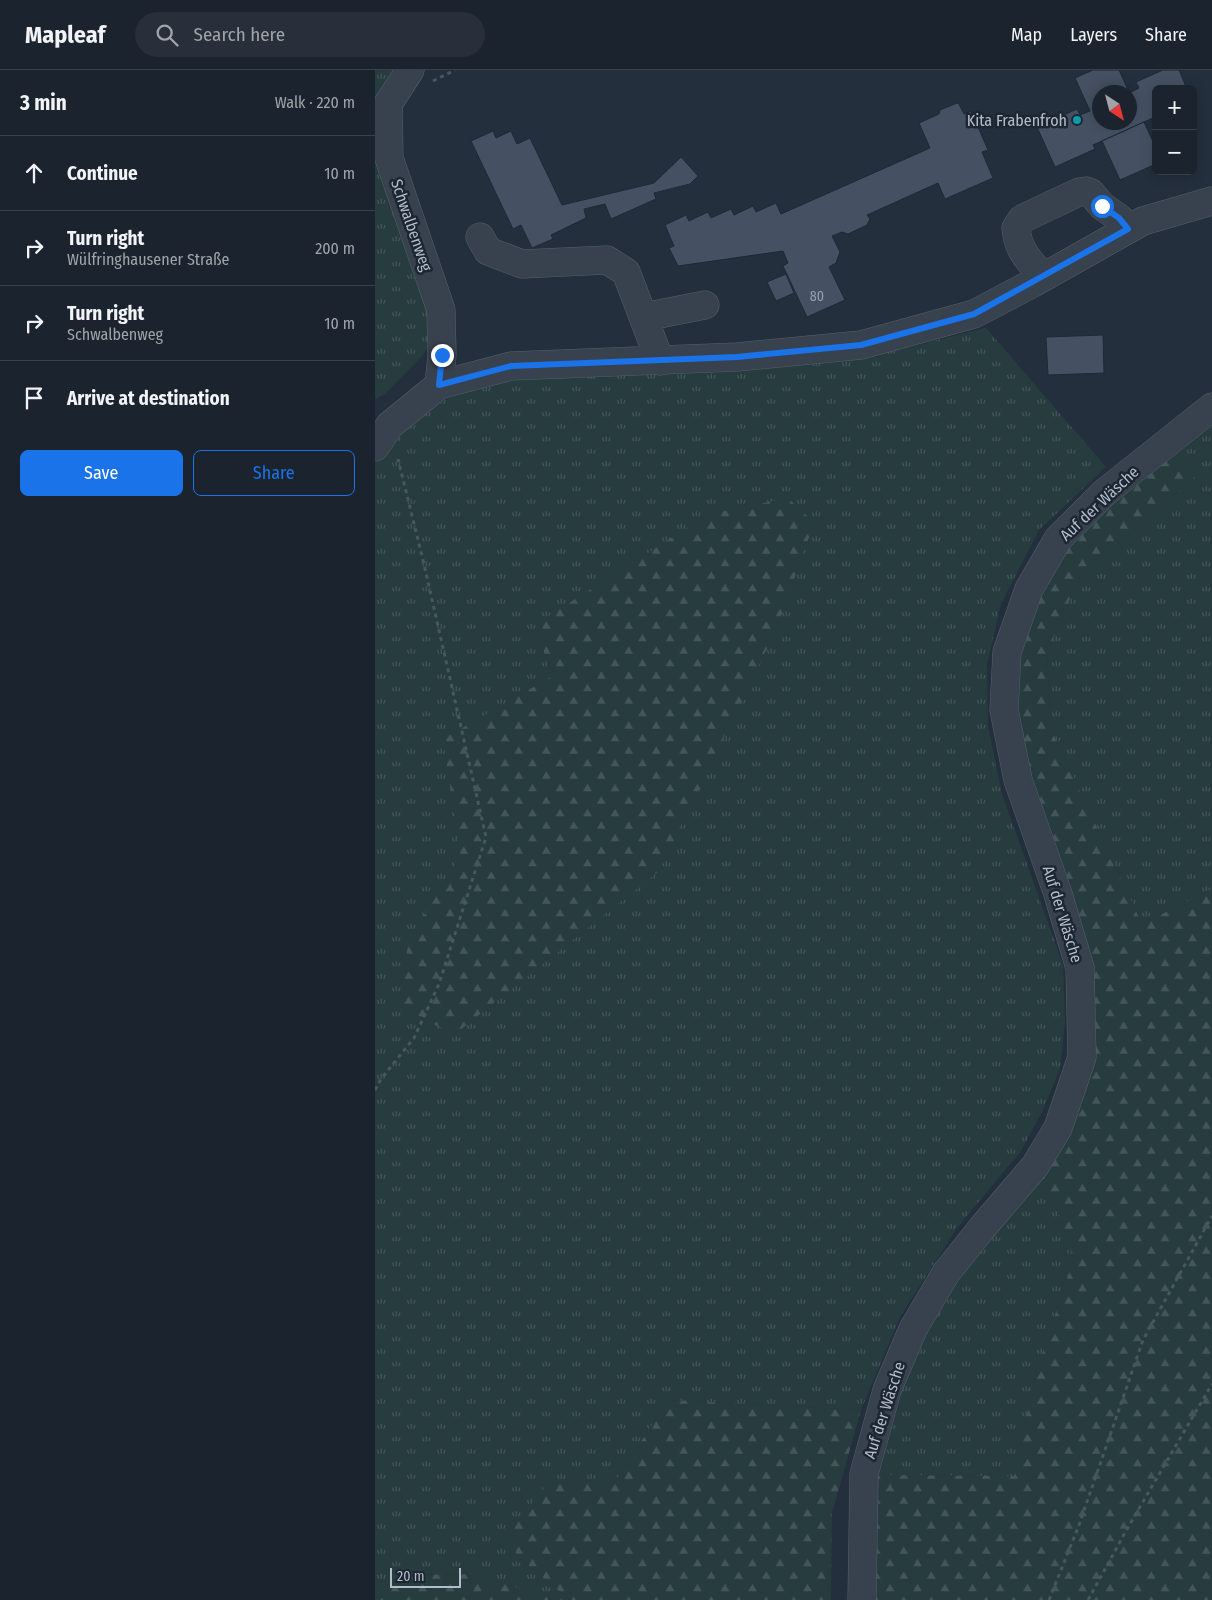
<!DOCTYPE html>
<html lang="en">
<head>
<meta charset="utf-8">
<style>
  body { margin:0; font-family:"Fira Sans Condensed",sans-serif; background:#282f3a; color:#f1f3f6 }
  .controls { position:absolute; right:15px; top:15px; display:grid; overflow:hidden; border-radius:8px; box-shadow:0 2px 12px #0003 }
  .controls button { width:45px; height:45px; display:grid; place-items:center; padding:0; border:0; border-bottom:1px solid #39404a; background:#1b232e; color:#f1f3f6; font:25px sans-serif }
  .compass { position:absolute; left:717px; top:15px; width:45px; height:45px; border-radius:50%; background:#1b232e; box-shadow:0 2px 12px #0003; rotate:144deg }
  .scale { position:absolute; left:15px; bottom:12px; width:71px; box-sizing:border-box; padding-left:5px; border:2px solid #b4bcc9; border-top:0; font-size:14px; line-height:18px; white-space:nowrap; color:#b4bcc9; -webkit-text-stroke:4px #1d2633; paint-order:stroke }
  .stop { position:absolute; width:15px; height:15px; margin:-11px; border:4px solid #1a73e8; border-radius:50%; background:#fff }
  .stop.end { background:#1a73e8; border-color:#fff; box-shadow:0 1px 5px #0008 }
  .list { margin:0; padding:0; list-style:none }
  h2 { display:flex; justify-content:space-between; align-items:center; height:65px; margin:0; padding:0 20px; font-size:21px }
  h2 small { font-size:16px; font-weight:400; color:#a0a4aa }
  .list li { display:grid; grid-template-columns:32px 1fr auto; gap:15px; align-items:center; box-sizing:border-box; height:75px; padding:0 20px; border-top:1px solid #39404a }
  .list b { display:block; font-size:19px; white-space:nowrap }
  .list p { margin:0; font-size:16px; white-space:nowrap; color:#a0a4aa }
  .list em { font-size:16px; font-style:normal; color:#a0a4aa }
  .actions { display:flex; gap:10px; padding:15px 20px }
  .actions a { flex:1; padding:11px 0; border:1px solid #1a73e8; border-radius:8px; text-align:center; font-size:18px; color:#1a73e8 }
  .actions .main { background:#1a73e8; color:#fff }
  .icon { flex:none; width:28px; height:28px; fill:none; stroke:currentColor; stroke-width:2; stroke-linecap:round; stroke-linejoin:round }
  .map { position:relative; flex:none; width:837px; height:1530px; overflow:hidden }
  header { display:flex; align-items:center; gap:30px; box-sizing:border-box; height:70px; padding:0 25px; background:#1b232e; border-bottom:1px solid #39404a }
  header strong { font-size:24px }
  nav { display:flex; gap:28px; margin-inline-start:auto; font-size:18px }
  .search { width:350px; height:45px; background:#282f3a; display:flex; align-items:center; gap:12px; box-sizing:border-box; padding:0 18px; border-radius:28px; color:#a0a4aa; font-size:19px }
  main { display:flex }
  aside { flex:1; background:#1b232e }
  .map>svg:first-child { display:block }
</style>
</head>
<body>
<header>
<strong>Mapleaf</strong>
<div class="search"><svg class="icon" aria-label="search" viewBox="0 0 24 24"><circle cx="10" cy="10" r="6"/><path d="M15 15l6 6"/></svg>Search here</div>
<nav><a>Map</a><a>Layers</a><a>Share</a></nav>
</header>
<main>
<aside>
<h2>3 min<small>Walk · 220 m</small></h2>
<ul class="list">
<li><svg class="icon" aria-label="ahead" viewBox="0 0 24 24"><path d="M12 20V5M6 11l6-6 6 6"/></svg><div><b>Continue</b></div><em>10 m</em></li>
<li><svg class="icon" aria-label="right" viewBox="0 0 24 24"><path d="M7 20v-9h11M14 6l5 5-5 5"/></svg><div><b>Turn right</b><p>Wülfringhausener Straße</p></div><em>200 m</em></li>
<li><svg class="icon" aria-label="right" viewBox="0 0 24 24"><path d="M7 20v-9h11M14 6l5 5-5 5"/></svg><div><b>Turn right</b><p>Schwalbenweg</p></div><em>10 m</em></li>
<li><svg class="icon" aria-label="arrive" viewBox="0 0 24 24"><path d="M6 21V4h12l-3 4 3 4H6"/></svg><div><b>Arrive at destination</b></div></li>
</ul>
<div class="actions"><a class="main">Save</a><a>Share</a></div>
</aside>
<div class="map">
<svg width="837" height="1530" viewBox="0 0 837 1530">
  <defs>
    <pattern id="grass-tufts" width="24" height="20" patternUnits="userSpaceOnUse" patternTransform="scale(1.25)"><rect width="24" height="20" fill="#263c3f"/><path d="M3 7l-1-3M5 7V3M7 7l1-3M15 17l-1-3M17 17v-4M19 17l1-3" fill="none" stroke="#435659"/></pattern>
    <pattern id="forest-firs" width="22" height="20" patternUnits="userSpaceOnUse" patternTransform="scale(1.25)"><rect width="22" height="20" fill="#263c3f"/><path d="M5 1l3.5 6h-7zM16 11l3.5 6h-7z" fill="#435659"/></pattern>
  </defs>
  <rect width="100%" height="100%" fill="#242f3e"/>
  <!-- grass -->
  <g fill="url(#grass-tufts)">
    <path d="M 0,0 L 22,0 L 0,38 Z"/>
    <path d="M 0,62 L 59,241 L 55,273 L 49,284 L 10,324 L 0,329 Z"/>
    <path d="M 611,258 L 731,397 L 664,460 L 626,534 L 612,594 L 613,656 L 627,724 L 688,895 L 690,952 L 685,999 L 667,1042 L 646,1081 L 582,1158 L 525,1247 L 486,1340 L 293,1330 L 239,1413 L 173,1413 L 142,1486 L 195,1530 L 183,1530 L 97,1504 L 32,1505 L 5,1530 L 0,1530 L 0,393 L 28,360 L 71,329 L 113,309 L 364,296 L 542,275 Z"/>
    <path d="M 837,351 L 837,819 L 767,854 L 676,659 L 672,584 L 703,509 L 823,404 L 795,384 Z"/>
    <path d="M 669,1104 L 699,1188 L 661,1302 L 639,1406 L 503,1405 L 510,1357 L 542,1278 L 590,1197 Z"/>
  </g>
  <!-- forest -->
  <g fill="url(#forest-firs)">
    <path d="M 795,384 L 824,403 L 703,509 L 672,584 L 676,659 L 767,854 L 837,819 L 837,1530 L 500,1530 L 495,1526 L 503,1405 L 639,1406 L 661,1302 L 699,1188 L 669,1104 L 715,985 L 653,708 L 643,637 L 641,587 L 651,551 L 690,479 L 739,430 Z"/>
    <path d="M 413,428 L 439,453 L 401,560 L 284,801 L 80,964 L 26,940 L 33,872 L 85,785 L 68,669 L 176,607 L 161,554 L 334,444 Z"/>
    <path d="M 293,1330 L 486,1340 L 457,1443 L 456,1530 L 195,1530 L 142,1486 L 135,1461 L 173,1413 L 239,1413 Z"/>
    <path d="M 97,1504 L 183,1530 L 5,1530 L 32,1505 Z"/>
  </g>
  <!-- building -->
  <g fill="#455162" stroke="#1f2835">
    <path d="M 718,0 L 744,0 L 754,22 L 724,22 L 724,52 L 754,52 L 754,23 L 764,18 L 761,12 L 788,0 L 804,0 L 812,19 L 781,19 L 781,51 L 780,52 L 778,48 L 769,52 L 718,75 L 720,79 L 680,97 L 662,57 L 702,39 L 705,45 L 715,41 L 700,8 Z"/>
    <path d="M 582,33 L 584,34 L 589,44 L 596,41 L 613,80 L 607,82 L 618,108 L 570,129 L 563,113 L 492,145 L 495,149 L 492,155 L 473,164 L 467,162 L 457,166 L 465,182 L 461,193 L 454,197 L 470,230 L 432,247 L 408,196 L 413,193 L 408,181 L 303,196 L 294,178 L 299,176 L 290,155 L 311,145 L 314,151 L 333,142 L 336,148 L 356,139 L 359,145 L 378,136 L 381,142 L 401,133 L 406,144 L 555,78 L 544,53 L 564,44 L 565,40 Z"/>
    <path d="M 769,52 L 781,78 L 781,94 L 745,110 L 727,71 Z"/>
    <path d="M 118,61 L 121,68 L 136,61 L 142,74 L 155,68 L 187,135 L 279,113 L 306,87 L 323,106 L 315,114 L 279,123 L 281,129 L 236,149 L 230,134 L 209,139 L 211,148 L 176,165 L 178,169 L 157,178 L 146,155 L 138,159 L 96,71 Z"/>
    <path d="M 411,204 L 419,223 L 401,231 L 392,212 Z"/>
    <path d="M 728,265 L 729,303 L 673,305 L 671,267 Z"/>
  </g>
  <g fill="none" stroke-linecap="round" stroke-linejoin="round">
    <!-- minor casing -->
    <g stroke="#565f6c" stroke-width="29">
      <g id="minor">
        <path d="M 35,0 L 13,34 L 14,88 L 66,240 L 67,285 L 64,315"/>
        <path d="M 105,167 L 113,181 L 147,194 L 232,190 L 251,202 L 285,291"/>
        <path d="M 668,207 C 654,190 643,181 641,158 L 647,149 L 704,122 L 711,121 L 716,123 L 727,136 L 744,148 L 753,159"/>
        <path d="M 269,247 L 330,235"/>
        <path d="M 0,377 L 15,355 L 64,315 L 136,296 L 362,287 L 486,275 L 599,244 L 658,213 L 768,151 L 837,131"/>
        <path d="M 487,1530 L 489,1404 L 512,1320 L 538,1259 L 571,1203 L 607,1158 L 660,1096 L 683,1058 L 707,987 L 705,898 L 683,824 L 643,710 L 629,640 L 632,582 L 654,519 L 683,469 L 729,423 L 837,337"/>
      </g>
    </g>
    <!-- path -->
    <g stroke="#44595c" stroke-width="3" stroke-dasharray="4 4" stroke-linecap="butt">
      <path d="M 58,11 L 80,0"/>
      <path d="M 0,1020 L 6,1009 L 39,968 L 64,914 L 111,767 L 48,490 L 23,389"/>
      <path d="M 674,1530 L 704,1455 L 768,1270 L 837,1146"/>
      <path d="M 713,1530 L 752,1459 L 837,1314"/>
    </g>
    <!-- minor -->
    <use href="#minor" stroke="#38414e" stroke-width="28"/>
  </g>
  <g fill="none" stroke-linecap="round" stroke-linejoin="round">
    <!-- route -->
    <path stroke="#1a73e8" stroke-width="6" d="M 67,285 L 64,315 L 136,296 L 362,287 L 486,275 L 599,244 L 753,159 L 744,148 L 727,136"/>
  </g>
  <!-- markers -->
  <circle fill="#0f9aa8" stroke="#1d2633" stroke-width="2" cx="702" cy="50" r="5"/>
  <g text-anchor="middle" stroke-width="5" stroke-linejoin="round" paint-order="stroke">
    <!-- number labels -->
    <g font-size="14" fill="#98a1af">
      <text x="442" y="231">80</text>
    </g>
    <!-- poi labels -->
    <g font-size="16" fill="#b4bcc9" stroke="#1d2633" text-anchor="end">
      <text x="692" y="56">Kita Frabenfroh</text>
    </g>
    <!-- street labels -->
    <g font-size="16" fill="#b4bcc9" stroke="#1d2633">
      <text transform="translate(37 155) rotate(71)" y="6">Schwalbenweg</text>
      <text transform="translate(724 433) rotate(-43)" y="6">Auf der Wäsche</text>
      <text transform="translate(688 844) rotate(73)" y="6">Auf der Wäsche</text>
      <text transform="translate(509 1340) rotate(-72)" y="6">Auf der Wäsche</text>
    </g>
  </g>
</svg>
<div class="controls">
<button>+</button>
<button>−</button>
</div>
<svg class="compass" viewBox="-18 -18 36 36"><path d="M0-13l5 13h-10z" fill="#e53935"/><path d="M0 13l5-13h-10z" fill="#a0a4aa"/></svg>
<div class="scale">20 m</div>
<div class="stop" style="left:727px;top:136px"></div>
<div class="stop end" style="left:67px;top:285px"></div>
</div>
</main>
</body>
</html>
